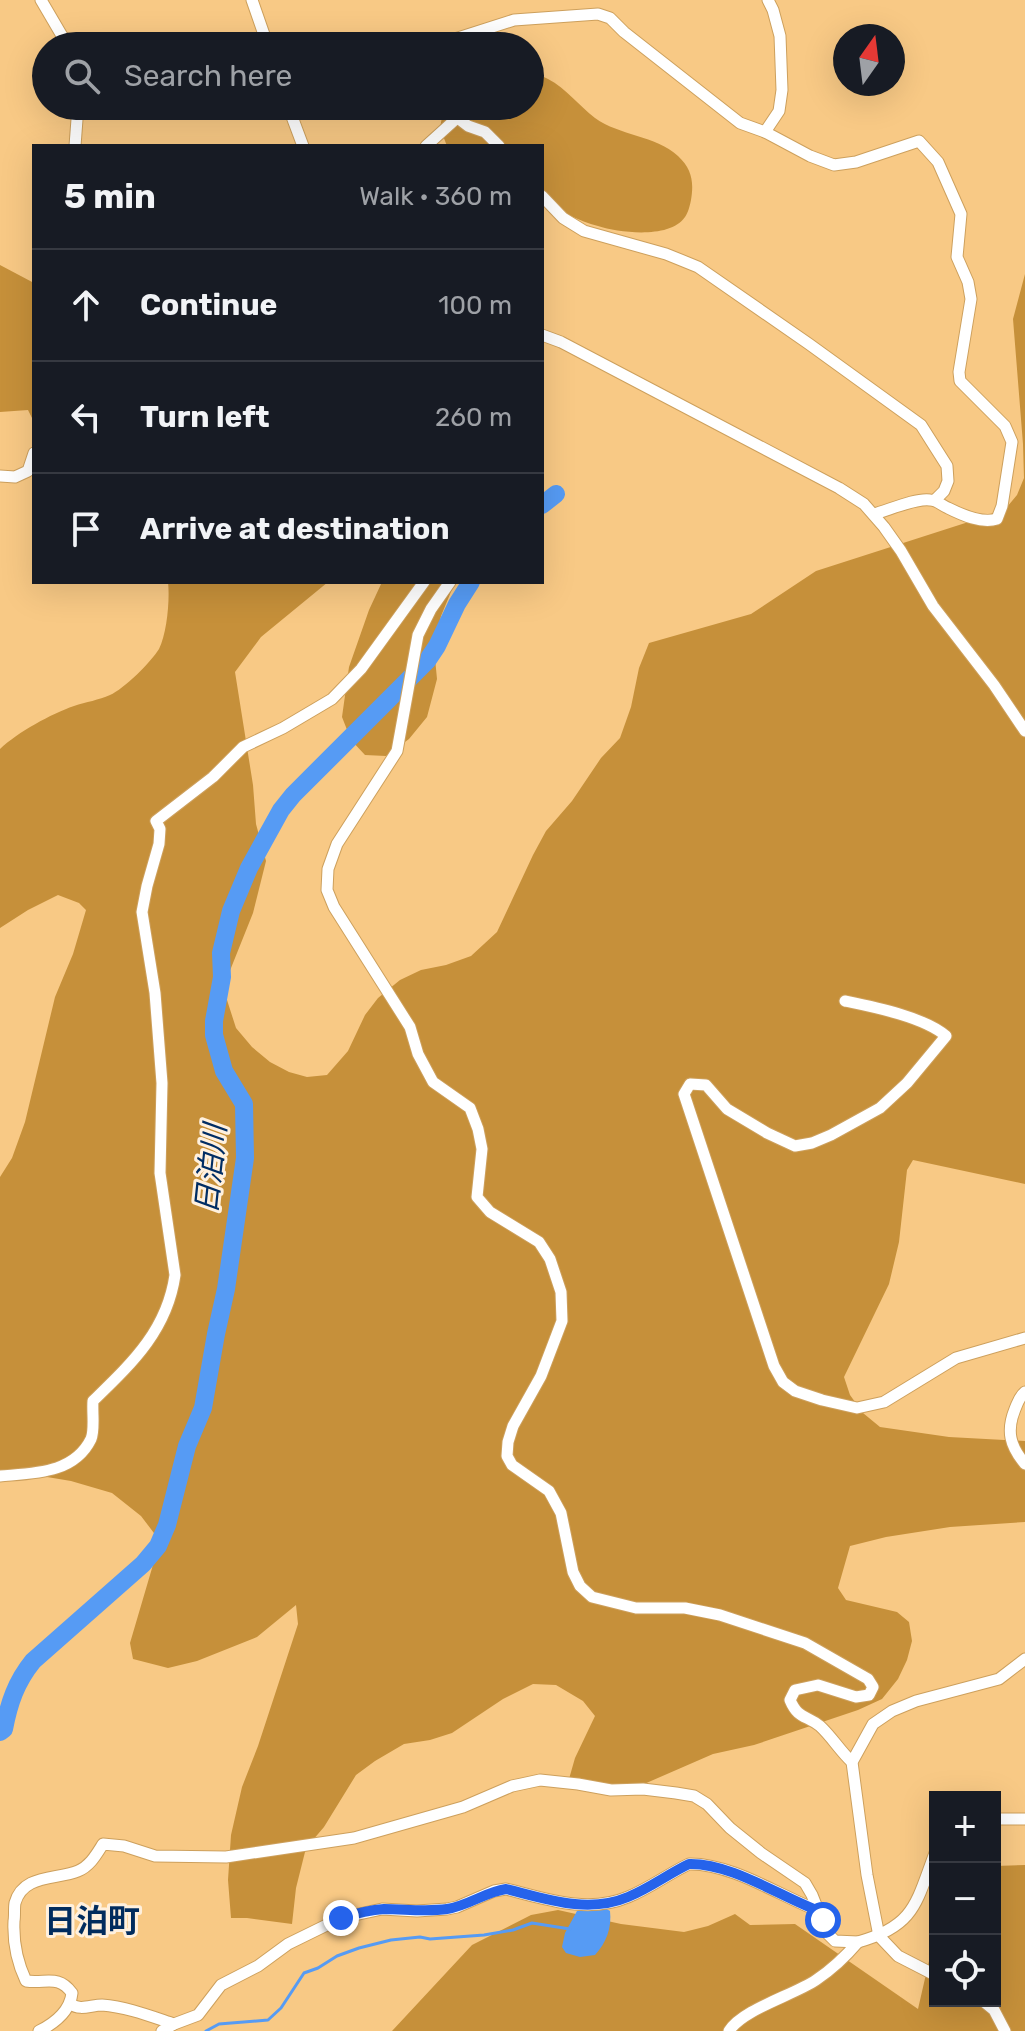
<!DOCTYPE html>
<html lang="en">
<head>
<meta charset="utf-8">
<style>
  body { margin:0; font-family:Rubik,"Noto Sans JP",sans-serif; background:#20242c; color:#f1f3f6 }
  .controls { position:absolute; right:24px; bottom:24px; display:grid; overflow:hidden; border-radius:0px; box-shadow:0 8px 32px #0002 }
  .controls button { width:72px; height:72px; display:grid; place-items:center; padding:0; border:0; border-bottom:2px solid #363941; background:#171b24; color:#f1f3f6; font:40px sans-serif }
  .compass { position:absolute; left:833px; top:24px; width:72px; height:72px; border-radius:50%; background:#171b24; box-shadow:0 8px 32px #0002; rotate:14deg }
  .stop { position:absolute; width:24px; height:24px; margin:-18px; border:6px solid #2563eb; border-radius:50%; background:#fff }
  .stop.end { background:#2563eb; border-color:#fff; box-shadow:0 2px 8px #0008 }
  .list { margin:0; padding:0; list-style:none }
  h2 { display:flex; justify-content:space-between; align-items:center; height:104px; margin:0; padding:0 32px; font-size:34px }
  h2 small { font-size:26px; font-weight:400; color:#9ea1a6 }
  .list li { display:grid; grid-template-columns:52px 1fr auto; gap:24px; align-items:center; box-sizing:border-box; height:112px; padding:0 32px; border-top:2px solid #363941 }
  .list b { display:block; font-size:30px; white-space:nowrap }
  .list em { font-size:26px; font-style:normal; color:#9ea1a6 }
  .icon { flex:none; width:44px; height:44px; fill:none; stroke:currentColor; stroke-width:2; stroke-linecap:round; stroke-linejoin:round }
  .map { position:relative; flex:none; width:1025px; height:2031px; overflow:hidden }
  .search { position:absolute; background:#171b24; box-shadow:0 8px 32px #0002; left:32px; top:32px; width:512px; height:88px; display:flex; align-items:center; gap:20px; box-sizing:border-box; padding:0 28px; border-radius:44px; color:#9ea1a6; font-size:30px }
  .panel { position:absolute; background:#171b24; box-shadow:0 8px 32px #0002; left:32px; top:144px; width:512px; height:440px; border-radius:0px }
  .map>svg:first-child { display:block }
</style>
</head>
<body>
<div class="map">
<svg width="1025" height="2031" viewBox="0 0 1025 2031">
  <rect width="100%" height="100%" fill="#f8c985"/>
  <!-- forest -->
  <g fill="#c6903a">
    <path d="M 530,74 C 536,75 543,76 548,79 C 566,88 579,106 595,118 C 620,136 655,135 678,156 C 692,169 694,182 691,200 C 690,205 688,213 685,217 C 670,239 620,233 598,226 C 579,221 560,211 542,202 L 542,146 L 447,146 L 440,128 L 444,106 L 530,106 Z"/>
    <path d="M 0,265 L 34,283 L 34,422 L 28,410 L 0,412 Z"/>
    <path d="M 1025,274 L 1025,1184 L 913,1160 L 907,1170 L 899,1242 L 889,1284 L 844,1377 L 850,1395 L 863,1413 L 880,1427 L 949,1437 L 1025,1441 L 1025,1522 L 950,1527 L 886,1537 L 850,1546 L 838,1588 L 846,1600 L 897,1612 L 909,1622 L 912,1641 L 907,1660 L 898,1679 L 882,1699 L 858,1710 L 754,1745 L 713,1754 L 628,1791 L 569,1779 L 575,1758 L 595,1716 L 583,1701 L 556,1685 L 533,1684 L 503,1699 L 452,1733 L 430,1740 L 404,1744 L 375,1761 L 356,1775 L 324,1827 L 306,1848 L 296,1888 L 292,1924 L 247,1918 L 231,1918 L 228,1880 L 231,1835 L 242,1787 L 258,1746 L 298,1624 L 296,1605 L 257,1637 L 197,1661 L 168,1668 L 133,1659 L 130,1643 L 160,1541 L 141,1516 L 112,1493 L 71,1481 L 47,1477 L 0,1477 L 0,1177 L 12,1158 L 25,1122 L 55,997 L 73,954 L 86,910 L 79,903 L 58,895 L 28,910 L 0,928 L 0,749 C 18,732 51,714 74,706 C 86,702 99,700 110,695 C 124,689 151,662 159,649 C 167,633 170,599 168,582 L 328,582 L 261,637 L 235,672 L 253,785 L 256,824 L 266,861 L 253,913 L 227,978 L 227,1000 L 236,1028 L 252,1047 L 270,1062 L 289,1072 L 307,1077 L 327,1075 L 348,1051 L 365,1015 L 378,998 L 400,980 L 421,970 L 446,965 L 471,956 L 497,932 L 533,855 L 546,831 L 572,801 L 601,758 L 620,738 L 631,707 L 639,668 L 649,643 L 751,614 L 816,571 L 984,517 L 1007,507 L 1017,495 L 1024,478 L 1023,444 L 1013,319 Z"/>
    <path d="M 382,582 L 455,582 L 441,616 L 434,648 L 437,679 L 427,717 L 409,739 L 386,756 L 365,755 L 351,740 L 342,717 L 349,667 L 369,610 Z"/>
    <path d="M 1025,1865 L 1025,2031 L 392,2031 L 472,1945 L 531,1915 L 558,1910 L 621,1924 L 684,1932 L 708,1926 L 735,1914 L 750,1925 L 795,1924 L 918,2009 L 935,1935 L 935,2001 L 995,2001 L 995,1866 Z"/>
  </g>
  <!-- water -->
  <path fill="#569bf4" d="M 587,1908 L 605,1908 L 610,1911 C 612,1928 606,1943 595,1955 L 580,1957 L 566,1953 L 562,1947 L 565,1933 L 577,1911 Z"/>
  <g fill="none" stroke-linecap="round" stroke-linejoin="round">
    <!-- stream -->
    <path stroke="#569bf4" stroke-width="3" d="M 206,2031 L 219,2024 L 268,2020 L 281,2008 L 304,1973 L 318,1968 L 337,1956 L 359,1948 L 391,1940 L 420,1937 L 430,1939 L 484,1935 L 513,1930 L 532,1923 L 570,1929"/>
    <!-- river -->
    <g stroke="#569bf4" stroke-width="18">
      <path d="M 542,505 L 556,494"/>
      <path d="M 0,1732 L 4,1729 C 9,1703 16,1682 33,1661 L 143,1564 L 158,1546 L 167,1525 L 187,1446 L 203,1408 L 216,1334 L 226,1289 L 245,1158 L 244,1104 L 224,1071 L 214,1035 L 214,1021 L 222,977 L 221,953 L 231,911 L 249,868 L 281,810 L 293,795 L 427,661 L 437,646 L 457,604 L 471,582"/>
    </g>
    <!-- minor casing -->
    <g stroke="#cda05d" stroke-width="13">
      <g id="minor">
        <path d="M 41,0 L 68,46"/>
        <path d="M 252,0 L 268,46"/>
        <path d="M 433,46 L 514,20 L 598,14 L 610,18 L 624,32 L 740,123 L 765,132 L 810,156 L 834,165 L 856,162 L 919,141 L 938,162 L 961,214 L 957,257 L 968,282 L 971,299 L 959,372 L 960,381 L 1005,426 L 1012,442 L 1002,506 L 997,519 C 982,524 962,515 948,508 C 941,505 937,500 930,500 C 915,498 889,510 874,514"/>
        <path d="M 288,106 L 303,146"/>
        <path d="M 442,106 L 468,126 L 485,132 L 499,146"/>
        <path d="M 765,132 L 779,111 L 782,90 L 780,36 L 773,10 L 768,0"/>
        <path d="M 75,146 L 78,106"/>
        <path d="M 426,146 L 457,118"/>
        <path d="M 542,196 L 563,218 L 584,231 L 666,254 L 698,267 L 809,344 L 921,425 L 947,466 L 948,481 L 944,491 L 935,500"/>
        <path d="M 542,335 L 561,342 L 839,488 L 864,504 L 884,527 L 901,551 L 933,606 L 994,685 L 1025,731"/>
        <path d="M 0,476 L 15,477 L 28,471 L 34,453"/>
        <path d="M 450,582 L 431,609 L 418,635 L 397,751 L 337,844 L 328,869 L 327,890 L 334,907 L 410,1027 L 418,1054 L 433,1082 L 470,1108 L 478,1129 L 482,1149 L 477,1197 L 490,1212 L 539,1242 L 550,1259 L 561,1292 L 562,1321 L 541,1376 L 513,1426 L 508,1442 L 507,1456 L 512,1465 L 549,1491 L 561,1513 L 573,1572 L 580,1586 L 592,1597 L 636,1608 L 685,1608 L 720,1615 L 805,1643 L 868,1679 L 873,1687 L 869,1695 L 856,1697 L 818,1685 L 795,1690 L 790,1700 C 798,1719 806,1715 820,1726 C 832,1737 840,1751 852,1762"/>
        <path d="M 845,1001 C 874,1007 924,1017 946,1036 L 907,1083 L 880,1108 L 831,1135 L 812,1143 L 795,1146 L 767,1133 L 727,1109 L 706,1085 L 690,1084 L 684,1094 L 774,1366 L 783,1382 L 795,1391 L 822,1400 L 857,1408 L 884,1402 L 956,1358 L 1025,1338"/>
        <path d="M 1025,1392 C 1019,1397 1018,1402 1015,1409 C 1006,1431 1010,1446 1025,1464"/>
        <path d="M 0,1476 C 33,1473 74,1474 91,1439 C 95,1430 92,1412 93,1401 C 131,1364 167,1331 175,1275 L 160,1173 L 162,1083 L 155,993 L 142,912 L 147,886 L 159,844 L 160,829 L 156,821 L 213,777 L 243,747 L 283,728 L 332,699 L 361,669 L 424,582"/>
        <path d="M 995,1819 L 1025,1819"/>
        <path d="M 858,1942 C 915,1926 916,1903 935,1853"/>
        <path d="M 935,1975 L 898,1956 L 879,1936 L 867,1875 L 852,1762 L 873,1724 L 892,1711 L 916,1701 L 999,1679 L 1025,1659"/>
        <path d="M 983,2001 L 994,2010 L 1005,2031"/>
        <path d="M 71,2004 C 80,2011 91,2005 102,2005 C 127,2007 150,2016 174,2024 L 162,2031"/>
        <path d="M 174,2024 L 198,2015 L 221,1985 L 258,1966 L 288,1944 L 341,1918 L 382,1909 L 417,1911 L 447,1909 L 457,1907 L 494,1891 L 506,1889 C 546,1899 588,1914 628,1897 C 650,1888 668,1874 689,1864 C 731,1863 780,1896 819,1911"/>
        <path d="M 39,2031 C 55,2023 70,2011 72,1993 C 58,1974 46,1984 26,1981 C 17,1962 13,1942 14,1921 C 15,1916 14,1908 15,1903 C 23,1874 56,1880 78,1871 C 90,1866 96,1855 103,1844 L 124,1846 L 155,1856 L 226,1857 L 354,1838 L 463,1807 L 512,1786 L 540,1780 L 578,1784 L 611,1790 L 643,1789 L 676,1793 L 694,1796 L 707,1804 L 730,1828 L 761,1853 L 805,1883 L 812,1895 L 827,1933 L 835,1941 L 858,1942 C 846,1956 831,1970 816,1980 C 794,1995 743,2009 729,2031"/>
      </g>
    </g>
    <!-- minor -->
    <use href="#minor" stroke="#fff" stroke-width="11"/>
  </g>
  <g fill="none" stroke-linecap="round" stroke-linejoin="round">
    <!-- route -->
    <path stroke="#2563eb" stroke-width="10" d="M 341,1918 C 354,1914 370,1910 384,1909 C 405,1909 426,1912 447,1909 C 468,1906 485,1892 506,1889 C 546,1899 588,1914 628,1897 C 650,1888 668,1874 689,1864 C 731,1863 779,1896 819,1911 L 823,1920"/>
  </g>
  <g text-anchor="middle" stroke-width="6" stroke-linejoin="round" paint-order="stroke">
    <!-- water labels -->
    <g font-size="30" font-style="italic" fill="#002d64" stroke="#fff0dd">
      <text transform="translate(211 1169) rotate(-84)" y="10">日泊川</text>
    </g>
    <!-- quarter labels -->
    <g font-size="32" font-weight="bold" fill="#012c5e" stroke="#fff0dd">
      <text x="92" y="1932">日泊町</text>
    </g>
  </g>
</svg>
<div class="controls">
<button>+</button>
<button>−</button>
<button><svg class="icon" aria-label="locate" viewBox="0 0 24 24"><circle cx="12" cy="12" r="6"/><path d="M12 2v4M12 18v4M2 12h4M18 12h4"/></svg></button>
</div>
<svg class="compass" viewBox="-18 -18 36 36"><path d="M0-13l5 13h-10z" fill="#e53935"/><path d="M0 13l5-13h-10z" fill="#9ea1a6"/></svg>
<div class="stop" style="left:823px;top:1920px"></div>
<div class="stop end" style="left:341px;top:1918px"></div>
<div class="search"><svg class="icon" aria-label="search" viewBox="0 0 24 24"><circle cx="10" cy="10" r="6"/><path d="M15 15l6 6"/></svg>Search here</div>
<section class="panel">
<h2>5 min<small>Walk · 360 m</small></h2>
<ul class="list">
<li><svg class="icon" aria-label="ahead" viewBox="0 0 24 24"><path d="M12 20V5M6 11l6-6 6 6"/></svg><div><b>Continue</b></div><em>100 m</em></li>
<li><svg class="icon" aria-label="left" viewBox="0 0 24 24"><path d="M17 20v-9H6M10 6l-5 5 5 5"/></svg><div><b>Turn left</b></div><em>260 m</em></li>
<li><svg class="icon" aria-label="arrive" viewBox="0 0 24 24"><path d="M6 21V4h12l-3 4 3 4H6"/></svg><div><b>Arrive at destination</b></div></li>
</ul>
</section>
</div>
</body>
</html>
